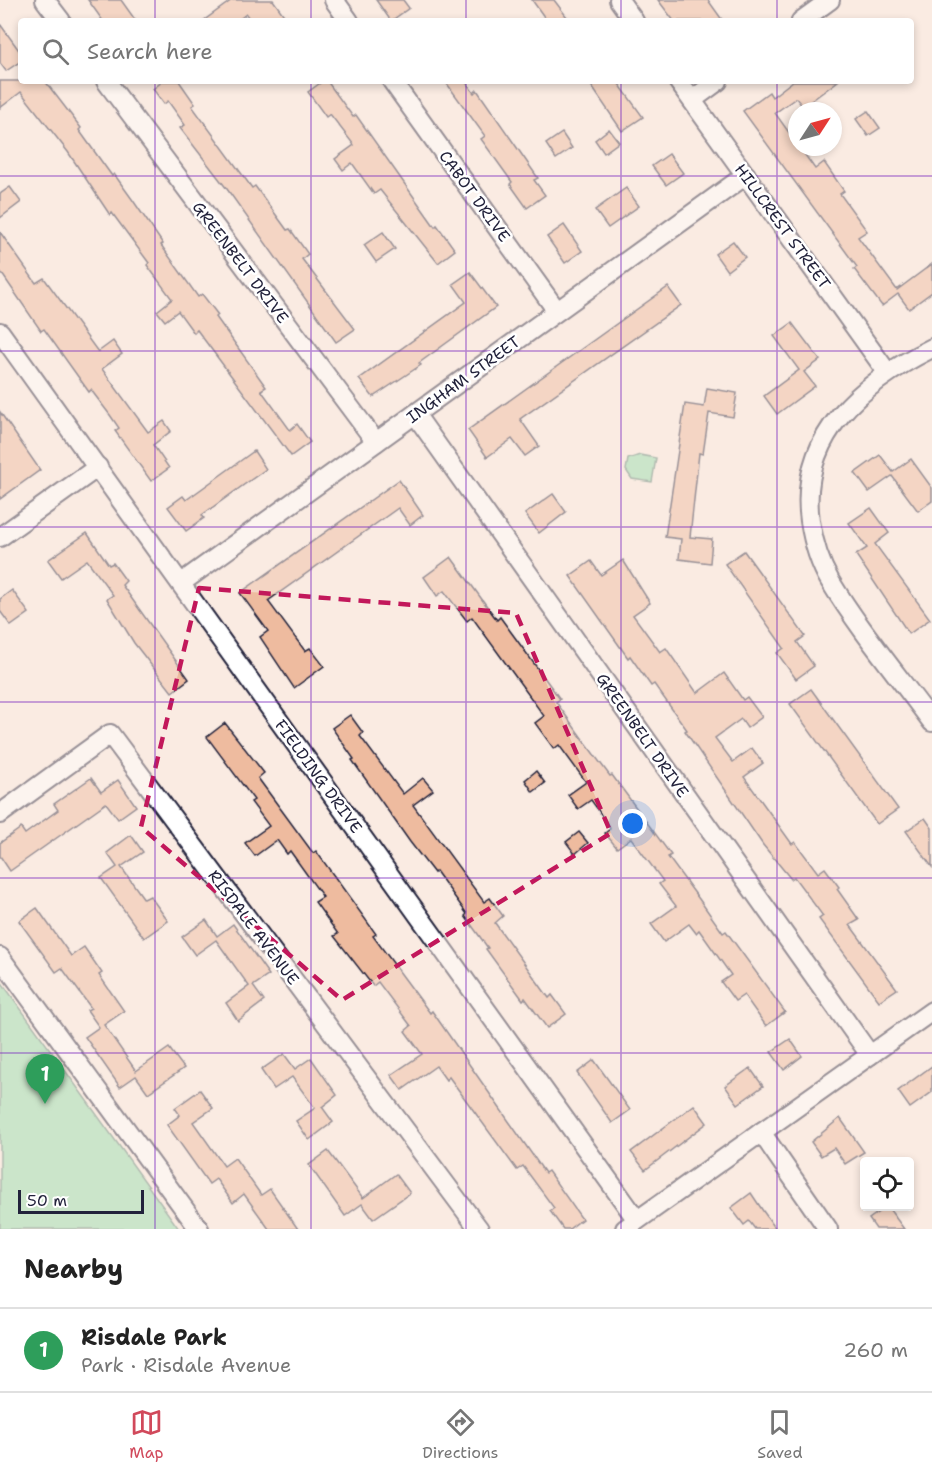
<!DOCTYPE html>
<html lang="en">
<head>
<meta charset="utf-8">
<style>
  body { margin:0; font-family:"Shantell Sans",sans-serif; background:#f2f2f2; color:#222 }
  .controls { position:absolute; right:18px; bottom:18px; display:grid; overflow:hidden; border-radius:6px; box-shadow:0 3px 9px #0003 }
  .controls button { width:54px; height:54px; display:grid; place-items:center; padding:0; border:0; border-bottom:2px solid #e0e0e0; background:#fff; color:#222; font:30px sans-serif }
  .compass { position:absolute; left:788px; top:102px; width:54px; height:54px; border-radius:50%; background:#fff; box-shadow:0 3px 9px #0003; rotate:54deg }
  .scale { position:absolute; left:18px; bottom:15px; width:126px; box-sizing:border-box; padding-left:6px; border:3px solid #22223b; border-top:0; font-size:16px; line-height:21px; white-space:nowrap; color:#22223b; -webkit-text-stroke:4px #fff; paint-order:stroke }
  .you { position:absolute; left:633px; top:824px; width:21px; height:21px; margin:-15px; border:4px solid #fff; border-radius:50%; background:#1a73e8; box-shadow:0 0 0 9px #1a73e833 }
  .badge { display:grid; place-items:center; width:39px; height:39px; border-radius:50%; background:#d1495b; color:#fff; font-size:20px; font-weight:700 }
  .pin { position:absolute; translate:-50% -50px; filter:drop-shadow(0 2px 3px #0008) }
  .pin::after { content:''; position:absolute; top:32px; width:21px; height:18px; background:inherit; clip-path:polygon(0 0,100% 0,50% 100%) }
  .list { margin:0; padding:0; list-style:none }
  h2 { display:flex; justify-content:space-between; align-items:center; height:78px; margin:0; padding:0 24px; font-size:26px }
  h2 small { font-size:20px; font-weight:400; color:#767676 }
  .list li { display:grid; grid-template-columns:39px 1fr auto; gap:18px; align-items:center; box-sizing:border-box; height:84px; padding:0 24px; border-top:2px solid #e0e0e0 }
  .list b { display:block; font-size:22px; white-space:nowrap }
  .list p { margin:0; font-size:20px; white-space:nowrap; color:#767676 }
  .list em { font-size:20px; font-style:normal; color:#767676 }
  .icon { flex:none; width:33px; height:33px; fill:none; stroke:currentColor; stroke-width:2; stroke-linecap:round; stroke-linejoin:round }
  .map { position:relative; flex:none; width:932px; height:1229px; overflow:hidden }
  .search { position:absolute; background:#fff; box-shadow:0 3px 9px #0003; left:18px; right:18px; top:18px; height:66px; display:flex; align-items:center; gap:15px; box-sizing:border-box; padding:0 21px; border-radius:6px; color:#767676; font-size:22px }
  .sheet { height:162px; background:#fff }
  nav { display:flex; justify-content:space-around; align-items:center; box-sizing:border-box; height:84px; border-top:2px solid #e0e0e0; background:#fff; font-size:16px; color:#767676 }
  nav a { display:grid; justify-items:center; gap:3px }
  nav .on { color:#d1495b }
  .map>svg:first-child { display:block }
</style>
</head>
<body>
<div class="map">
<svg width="932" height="1229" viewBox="0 0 932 1229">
  <rect width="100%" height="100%" fill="#faebe2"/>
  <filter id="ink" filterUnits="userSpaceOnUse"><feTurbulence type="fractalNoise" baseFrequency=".0167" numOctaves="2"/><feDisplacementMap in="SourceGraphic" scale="12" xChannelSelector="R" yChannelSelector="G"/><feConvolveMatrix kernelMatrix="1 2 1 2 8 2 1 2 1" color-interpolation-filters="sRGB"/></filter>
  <g filter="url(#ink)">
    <!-- green -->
    <g fill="#93ddad" stroke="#5a8074" stroke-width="1.5">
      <path d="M 640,455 L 656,458 L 652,482 L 632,479 L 626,470 L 628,459 Z"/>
      <path d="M 0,980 L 179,1229 L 0,1229 Z"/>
    </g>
    <!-- building -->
    <g fill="#eebb9f" stroke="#22223b" stroke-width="1.5">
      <path d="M 88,0 L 121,0 L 136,21 L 103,21 Z"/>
      <path d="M 232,0 L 273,0 L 288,21 L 251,21 L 246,14 L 237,21 L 203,21 Z"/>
      <path d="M 376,0 L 403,0 L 409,8 L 391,21 Z"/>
      <path d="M 532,0 L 554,0 L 570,21 L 547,21 Z"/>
      <path d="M 658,0 L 708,0 L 723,21 L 674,21 Z"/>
      <path d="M 0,24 L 21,53 L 21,61 L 6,71 L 0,63 Z"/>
      <path d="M 0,81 L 45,81 L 81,128 L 79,130 L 112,176 L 114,174 L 132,199 L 163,244 L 161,245 L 198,297 L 202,294 L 218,315 L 216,317 L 266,387 L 261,390 L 290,430 L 297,424 L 310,442 L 291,456 L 197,330 L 194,333 L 178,311 L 165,321 L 157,311 L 172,299 L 147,265 L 149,263 L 112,213 L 110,215 L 68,152 L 21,92 L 0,108 Z"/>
      <path d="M 163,81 L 179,81 L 195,104 L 192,106 L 252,188 L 255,186 L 287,230 L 290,229 L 308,254 L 302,259 L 355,329 L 336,342 L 227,189 L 180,128 L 185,125 L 168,101 L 164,104 L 153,89 Z"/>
      <path d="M 323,81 L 327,81 L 353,117 L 356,115 L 435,227 L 437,225 L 455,250 L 438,263 L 380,190 L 374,194 L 352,163 L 343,170 L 335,159 L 354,145 L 330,114 L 326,117 L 308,92 Z"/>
      <path d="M 445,81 L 465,81 L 474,93 L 477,90 L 538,178 L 534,180 L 545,195 L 527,208 L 510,184 L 512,182 L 481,139 L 485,136 Z"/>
      <path d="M 588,81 L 617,81 L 643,117 L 622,131 Z"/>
      <path d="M 793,81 L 838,81 L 803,107 L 796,98 L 775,113 L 815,169 L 824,162 L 844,191 L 840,194 L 867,231 L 858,237 L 897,290 L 932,264 L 932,292 L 909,309 L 898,294 L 882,306 L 854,269 L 857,267 L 743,111 L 769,92 L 772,97 Z"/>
      <path d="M 868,111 L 880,128 L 868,136 L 856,119 Z"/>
      <path d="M 609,129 L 619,142 L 604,153 L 595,140 Z"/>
      <path d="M 562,133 L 572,148 L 556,159 L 546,144 Z"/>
      <path d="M 669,154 L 683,173 L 666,185 L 652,166 Z"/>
      <path d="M 10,187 L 21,202 L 0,218 L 0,194 Z"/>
      <path d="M 626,188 L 639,206 L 608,228 L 595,210 Z"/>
      <path d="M 564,225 L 582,251 L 565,263 L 547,237 Z"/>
      <path d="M 0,232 L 36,283 L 44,278 L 98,352 L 113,341 L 122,354 L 102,369 L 148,432 L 164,421 L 171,431 L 153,445 L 169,468 L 151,481 L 115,431 L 119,428 L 110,415 L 91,390 L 89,392 L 44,329 L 41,331 L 0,271 Z"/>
      <path d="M 383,232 L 395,249 L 376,262 L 364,245 Z"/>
      <path d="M 733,241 L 745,257 L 727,271 L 715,254 Z"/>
      <path d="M 470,272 L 496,307 L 419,363 L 421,365 L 373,397 L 359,379 L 466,302 L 453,284 Z"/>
      <path d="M 668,287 L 681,305 L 520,419 L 539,446 L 525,456 L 512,439 L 487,457 L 468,430 Z"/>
      <path d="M 792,323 L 820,360 L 804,372 L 815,386 L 777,414 L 764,396 L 799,370 L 774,336 Z"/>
      <path d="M 707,388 L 737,393 L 733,417 L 709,413 L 703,454 L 699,453 L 690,537 L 712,539 L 710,563 L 679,559 L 681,539 L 665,537 L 685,404 L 704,407 Z"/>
      <path d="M 0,412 L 40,470 L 0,499 Z"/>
      <path d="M 254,451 L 266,469 L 202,515 L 204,518 L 186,531 L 168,507 L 183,496 L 186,500 Z"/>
      <path d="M 880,455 L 893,472 L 911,459 L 932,488 L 932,501 L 918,511 L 892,476 L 869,492 L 855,473 Z"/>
      <path d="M 399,480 L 423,515 L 410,525 L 398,508 L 268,601 L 305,651 L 310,648 L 324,666 L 294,688 L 260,637 L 268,631 L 240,593 Z"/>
      <path d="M 553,494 L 566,512 L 539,533 L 525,514 Z"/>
      <path d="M 871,508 L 889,533 L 875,544 L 930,619 L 909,634 L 856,555 L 867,548 L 849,523 Z"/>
      <path d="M 87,533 L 109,565 L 113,563 L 126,581 L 122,585 L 189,679 L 172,692 L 134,643 L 107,599 L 113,595 L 87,560 L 61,578 L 48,560 Z"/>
      <path d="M 744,551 L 805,636 L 797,642 L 814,666 L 796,679 L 777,653 L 784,648 L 725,564 Z"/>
      <path d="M 451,557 L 497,620 L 500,617 L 560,699 L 556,702 L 587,745 L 610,776 L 612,775 L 671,855 L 668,857 L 699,899 L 723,933 L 726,931 L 785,1012 L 766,1026 L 744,995 L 735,1001 L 721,982 L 731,975 L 699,930 L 696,933 L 689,924 L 664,942 L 651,924 L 676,906 L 659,884 L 663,881 L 631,838 L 617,848 L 605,833 L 610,829 L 609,825 L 591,800 L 578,809 L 568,795 L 586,782 L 559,745 L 554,749 L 535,723 L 544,716 L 472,617 L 467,621 L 444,591 L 437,596 L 424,577 Z"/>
      <path d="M 623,560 L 650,603 L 633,615 L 660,652 L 666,648 L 697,693 L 724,673 L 743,700 L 747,697 L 762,717 L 747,728 L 741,719 L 715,738 L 733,762 L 752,748 L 763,763 L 744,777 L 792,844 L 795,842 L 818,873 L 825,868 L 839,887 L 837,889 L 859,920 L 850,925 L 897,989 L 879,1001 L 819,919 L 823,916 L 794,877 L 791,879 L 763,845 L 685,731 L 687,730 L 654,684 L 651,686 L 630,656 L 628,658 L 570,576 L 591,561 L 601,575 Z"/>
      <path d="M 12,590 L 29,613 L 11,626 L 0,611 L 0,599 Z"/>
      <path d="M 811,689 L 898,809 L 877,824 L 790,704 Z"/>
      <path d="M 350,715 L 363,733 L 360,736 L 403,794 L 423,778 L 433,790 L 413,805 L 484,902 L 490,898 L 503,916 L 495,923 L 549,998 L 552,995 L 566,1014 L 547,1028 L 525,998 L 523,1000 L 486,949 L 488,948 L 465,916 L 467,914 L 436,871 L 434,873 L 410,842 L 352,760 L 354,759 L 332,728 Z"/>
      <path d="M 225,723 L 264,773 L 258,778 L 313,853 L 316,851 L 376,934 L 373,936 L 430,1013 L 432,1011 L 545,1173 L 548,1171 L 582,1219 L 569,1229 L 563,1229 L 550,1211 L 554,1208 L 523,1166 L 517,1170 L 449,1077 L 446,1080 L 436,1066 L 402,1090 L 391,1075 L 422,1054 L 405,1031 L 411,1026 L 378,982 L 373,986 L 334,936 L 338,934 L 315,902 L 323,897 L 290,851 L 287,854 L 277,840 L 255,856 L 245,843 L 269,826 L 251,802 L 254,800 L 207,737 Z"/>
      <path d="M 536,771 L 545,783 L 533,792 L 525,780 Z"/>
      <path d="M 91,778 L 101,792 L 118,780 L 136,806 L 118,819 L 106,803 L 10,871 L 0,856 L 0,843 L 21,828 L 25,834 L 58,810 L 54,804 Z"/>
      <path d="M 925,818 L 932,828 L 932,867 L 906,831 Z"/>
      <path d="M 579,832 L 588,843 L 575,854 L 566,842 Z"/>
      <path d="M 131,835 L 143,852 L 121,867 L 144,899 L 150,896 L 168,921 L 144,938 L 101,878 L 117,867 L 107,853 Z"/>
      <path d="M 37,908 L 71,956 L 84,947 L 102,973 L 99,975 L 124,1011 L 104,1025 L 136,1071 L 169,1048 L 184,1068 L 148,1093 L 136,1076 L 120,1087 L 85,1037 L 99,1027 L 87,1010 L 91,1008 L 62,968 L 56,972 L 19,921 Z"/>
      <path d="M 206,920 L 217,936 L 233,924 L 269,975 L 253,986 L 264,1001 L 238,1021 L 226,1003 L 249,986 L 216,940 L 195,955 L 182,937 Z"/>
      <path d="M 790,1039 L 802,1056 L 784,1070 L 771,1052 Z"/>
      <path d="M 284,1054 L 295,1069 L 311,1058 L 337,1095 L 322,1107 L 333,1122 L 309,1140 L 296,1121 L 315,1108 L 292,1077 L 274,1089 L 261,1070 Z"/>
      <path d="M 594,1060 L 630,1110 L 612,1123 L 577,1073 Z"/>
      <path d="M 932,1066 L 932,1092 L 910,1108 L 898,1091 Z"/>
      <path d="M 750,1068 L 763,1086 L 738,1104 L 725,1086 Z"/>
      <path d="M 200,1090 L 213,1108 L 193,1122 L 224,1166 L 235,1158 L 261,1195 L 270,1189 L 298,1229 L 269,1229 L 244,1194 L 233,1203 L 216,1179 L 209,1184 L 167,1125 L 180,1115 L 175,1108 Z"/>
      <path d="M 694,1105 L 707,1123 L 645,1170 L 631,1152 Z"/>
      <path d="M 840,1118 L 864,1152 L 845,1164 L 834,1148 L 821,1156 L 811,1142 Z"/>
      <path d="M 328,1151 L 363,1198 L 396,1174 L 410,1193 L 373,1219 L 362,1204 L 345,1216 L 309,1165 Z"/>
      <path d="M 751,1193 L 763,1211 L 776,1229 L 755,1229 L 749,1221 L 744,1225 L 731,1208 Z"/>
      <path d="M 887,1206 L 904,1229 L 876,1229 L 869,1219 Z"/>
    </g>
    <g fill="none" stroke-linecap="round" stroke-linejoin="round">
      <!-- minor casing -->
      <g stroke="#22223b" stroke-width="22">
        <g id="minor">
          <path d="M 45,0 L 61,21"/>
          <path d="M 334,0 L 349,21"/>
          <path d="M 619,0 L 634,21"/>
          <path d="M 801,21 L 830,0"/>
          <path d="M 106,81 L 376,442"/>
          <path d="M 392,81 L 557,311"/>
          <path d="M 678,81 L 887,372"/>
          <path d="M 692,100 L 718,81"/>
          <path d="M 0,332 L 637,1220"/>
          <path d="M 932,348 C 862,383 798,435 810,521 C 813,540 820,564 830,581 C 859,629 899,677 932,722"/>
          <path d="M 415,414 L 870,1055"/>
          <path d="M 0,537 L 98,467"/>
          <path d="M 181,583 L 746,175"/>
          <path d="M 0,814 L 110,734 L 479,1229"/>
          <path d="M 0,957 L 199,1229"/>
          <path d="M 761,1132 L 828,1229"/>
          <path d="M 625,1229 L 932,1011"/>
        </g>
      </g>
      <!-- minor -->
      <use href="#minor" stroke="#fff" stroke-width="18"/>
    </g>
  </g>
  <!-- marked area -->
  <path d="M0 0H932V1229H0ZM 199,588 L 516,613 L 611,833 L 342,1000 L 141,827 Z" fill="#faebe2" fill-opacity=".55" fill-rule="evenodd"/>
  <path fill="none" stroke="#c2185b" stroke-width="4.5" stroke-dasharray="12 8" stroke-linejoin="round" d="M 199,588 L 516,613 L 611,833 L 342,1000 L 141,827 Z"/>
  <!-- grid -->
  <path fill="none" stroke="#7b2cbf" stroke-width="1.5" stroke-opacity="0.55" d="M 155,0 L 155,21M 311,0 L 311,21M 466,0 L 466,21M 621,0 L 621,21M 777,0 L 777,21M 155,81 L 155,1229M 311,81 L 311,1229M 466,81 L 466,1229M 621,81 L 621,1229M 777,81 L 777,1229M 0,176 L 932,176M 0,351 L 932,351M 0,527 L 932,527M 0,702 L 932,702M 0,878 L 932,878M 0,1053 L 932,1053"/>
  <g text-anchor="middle" stroke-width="5" stroke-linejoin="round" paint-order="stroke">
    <!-- street labels -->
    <g font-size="16" fill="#22223b" stroke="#fff">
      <text transform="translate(475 196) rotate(54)" y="6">CABOT DRIVE</text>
      <text transform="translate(783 226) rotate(54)" y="6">HILLCREST STREET</text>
      <text transform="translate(241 262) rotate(53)" y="6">GREENBELT DRIVE</text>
      <text transform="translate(463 379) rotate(-36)" y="6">INGHAM STREET</text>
      <text transform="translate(643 735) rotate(55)" y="6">GREENBELT DRIVE</text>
      <text transform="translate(319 776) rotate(54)" y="6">FIELDING DRIVE</text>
      <text transform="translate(254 927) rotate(53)" y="6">RISDALE AVENUE</text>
    </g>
  </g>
</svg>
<div class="controls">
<button><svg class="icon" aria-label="locate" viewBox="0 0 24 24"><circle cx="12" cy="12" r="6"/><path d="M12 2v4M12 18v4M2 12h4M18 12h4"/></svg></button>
</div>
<svg class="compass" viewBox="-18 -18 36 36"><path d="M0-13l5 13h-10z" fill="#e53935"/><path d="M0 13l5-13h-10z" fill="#767676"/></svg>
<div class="scale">50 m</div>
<div class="you"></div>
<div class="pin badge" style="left:45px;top:1104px;background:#2e9e5b">1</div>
<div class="search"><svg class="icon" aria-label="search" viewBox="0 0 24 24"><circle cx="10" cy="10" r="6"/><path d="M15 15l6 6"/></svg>Search here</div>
</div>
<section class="sheet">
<h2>Nearby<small></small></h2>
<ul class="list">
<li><span class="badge" style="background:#2e9e5b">1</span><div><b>Risdale Park</b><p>Park · Risdale Avenue</p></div><em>260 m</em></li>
</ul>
</section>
<nav>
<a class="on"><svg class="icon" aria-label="map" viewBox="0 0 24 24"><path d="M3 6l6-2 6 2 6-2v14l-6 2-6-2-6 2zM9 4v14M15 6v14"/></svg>Map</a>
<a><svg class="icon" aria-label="directions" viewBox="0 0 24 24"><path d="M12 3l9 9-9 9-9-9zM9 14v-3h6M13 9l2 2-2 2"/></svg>Directions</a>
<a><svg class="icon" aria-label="saved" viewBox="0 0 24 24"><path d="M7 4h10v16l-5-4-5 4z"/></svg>Saved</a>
</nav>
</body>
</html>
